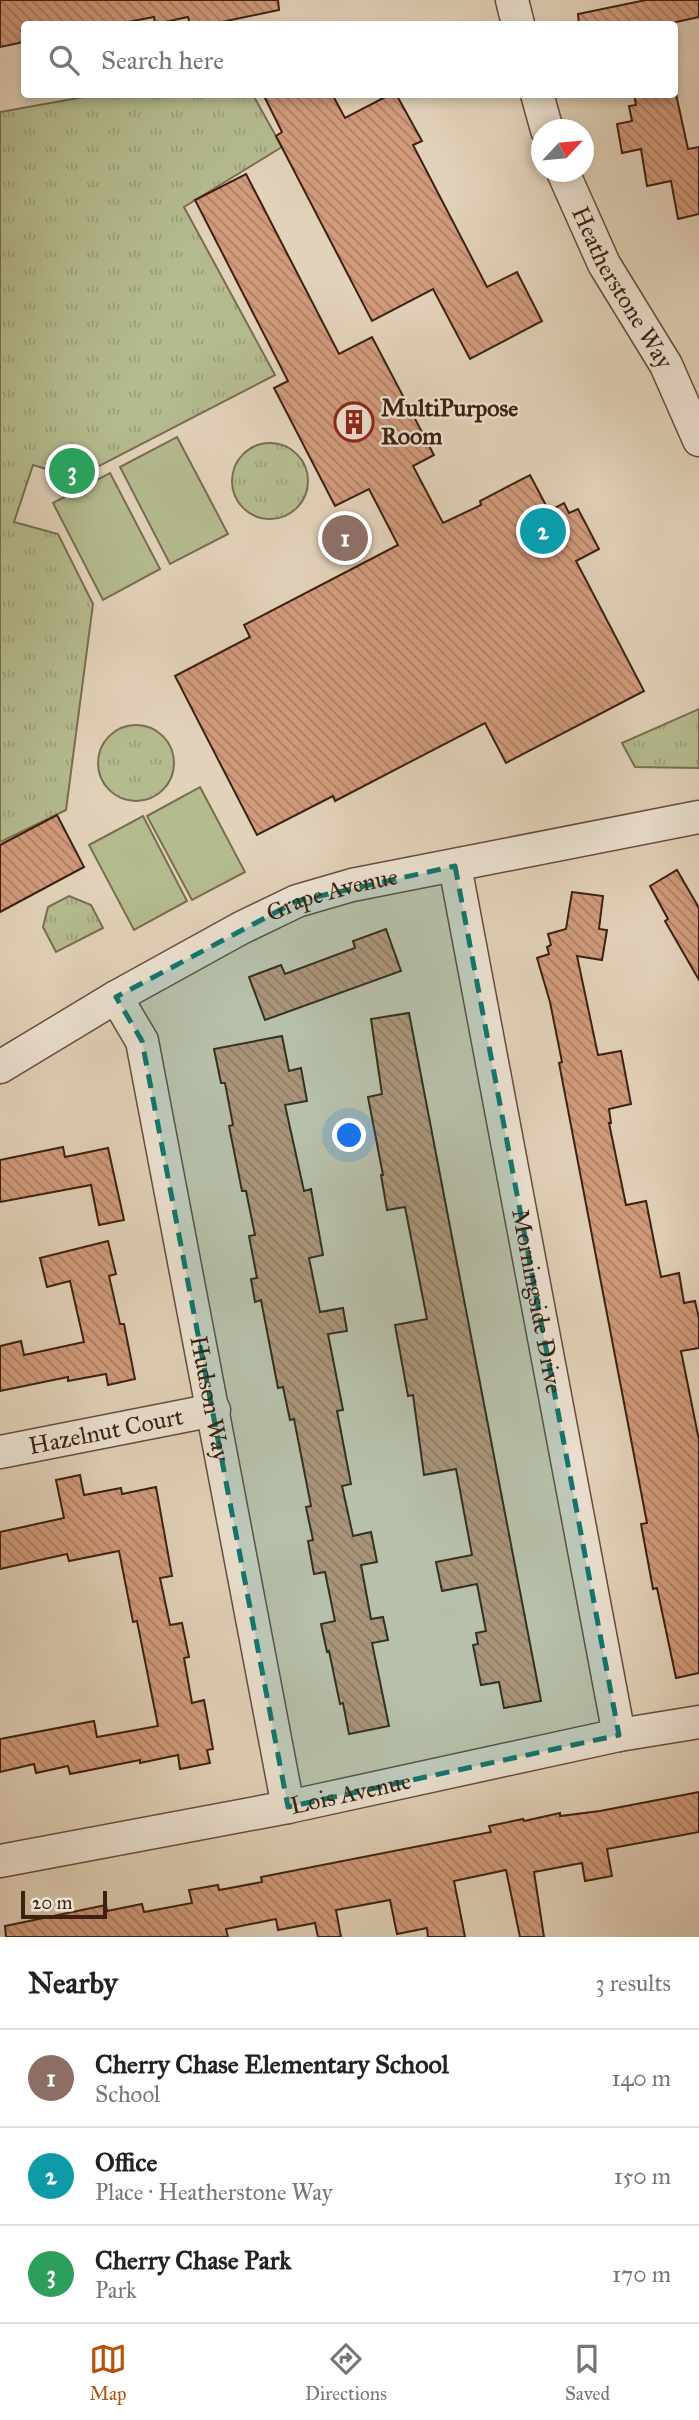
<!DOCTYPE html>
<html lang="en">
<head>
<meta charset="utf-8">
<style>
  body { margin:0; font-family:"IM FELL Great Primer",serif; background:#f6f6f6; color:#222 }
  .compass { position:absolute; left:531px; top:119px; width:63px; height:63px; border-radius:50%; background:#fff; box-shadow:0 4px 10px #0003; rotate:64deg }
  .scale { position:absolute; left:21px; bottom:18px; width:86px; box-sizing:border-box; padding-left:7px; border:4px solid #3c2012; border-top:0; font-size:19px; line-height:24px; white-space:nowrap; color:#3c2012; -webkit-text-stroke:5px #ece2d2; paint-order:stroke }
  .you { position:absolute; left:350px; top:1136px; width:24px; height:24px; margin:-18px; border:5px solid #fff; border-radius:50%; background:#1a73e8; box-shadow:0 0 0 10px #1a73e833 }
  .badge { display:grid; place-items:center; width:46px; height:46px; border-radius:50%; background:#b45309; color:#fff; font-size:23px; font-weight:700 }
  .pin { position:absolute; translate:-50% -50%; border:4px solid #fff; box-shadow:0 2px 7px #0006 }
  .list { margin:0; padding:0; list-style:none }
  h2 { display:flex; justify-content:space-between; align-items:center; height:91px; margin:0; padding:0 28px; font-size:30px }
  h2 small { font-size:23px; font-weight:400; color:#767676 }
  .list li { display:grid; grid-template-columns:46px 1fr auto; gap:21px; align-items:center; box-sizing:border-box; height:98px; padding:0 28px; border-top:2px solid #e0e0e0 }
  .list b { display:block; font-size:26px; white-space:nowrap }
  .list p { margin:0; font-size:23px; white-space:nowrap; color:#767676 }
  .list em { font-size:23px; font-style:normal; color:#767676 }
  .icon { flex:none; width:38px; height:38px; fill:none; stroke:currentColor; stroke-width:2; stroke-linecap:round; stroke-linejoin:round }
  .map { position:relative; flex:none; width:699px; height:1937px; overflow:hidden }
  .search { position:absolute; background:#fff; box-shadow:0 4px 10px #0003; left:21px; right:21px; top:21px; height:77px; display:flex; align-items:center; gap:18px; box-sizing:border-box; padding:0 24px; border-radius:7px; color:#767676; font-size:26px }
  .sheet { height:385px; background:#fff }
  nav { display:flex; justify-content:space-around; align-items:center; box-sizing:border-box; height:98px; border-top:2px solid #e0e0e0; background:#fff; font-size:19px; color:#767676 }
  nav a { display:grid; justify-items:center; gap:4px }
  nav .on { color:#b45309 }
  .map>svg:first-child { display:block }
</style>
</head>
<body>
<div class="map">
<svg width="699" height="1937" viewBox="0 0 699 1937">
  <defs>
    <pattern id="park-tufts" width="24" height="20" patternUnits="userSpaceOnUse" patternTransform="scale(1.75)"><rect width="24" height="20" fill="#b4bb8f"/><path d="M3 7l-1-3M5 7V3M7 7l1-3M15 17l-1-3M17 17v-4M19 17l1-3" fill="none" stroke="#9ca07a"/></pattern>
    <pattern id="building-back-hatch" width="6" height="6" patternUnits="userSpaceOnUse" patternTransform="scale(1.75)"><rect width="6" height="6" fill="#d19b7c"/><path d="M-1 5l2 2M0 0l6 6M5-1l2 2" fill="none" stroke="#ab7e64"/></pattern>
  </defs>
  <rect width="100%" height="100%" fill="#e2d2ba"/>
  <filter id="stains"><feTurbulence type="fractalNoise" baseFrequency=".00286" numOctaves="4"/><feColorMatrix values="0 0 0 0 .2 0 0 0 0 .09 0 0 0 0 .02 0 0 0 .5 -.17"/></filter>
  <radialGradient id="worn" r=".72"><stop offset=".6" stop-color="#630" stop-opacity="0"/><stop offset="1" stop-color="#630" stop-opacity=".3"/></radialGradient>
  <!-- park -->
  <g fill="url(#park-tufts)" stroke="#786e50" stroke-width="2">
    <path d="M 95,95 L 253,95 L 282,147 L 184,207 L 275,375 L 76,478 L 33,465 L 14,522 L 58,534 L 93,604 L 66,810 L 0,842 L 0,112 Z"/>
    <circle cx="270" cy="481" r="38"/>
    <path d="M 699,709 L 699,768 L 635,767 L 622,743 Z"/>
    <circle cx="136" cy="763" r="38"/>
    <path d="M 69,896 L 91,905 L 103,928 L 56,952 L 43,927 L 48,907 Z"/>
  </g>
  <!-- pitch -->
  <g fill="#b4bb8f" stroke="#786e50" stroke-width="2">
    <path d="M 177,437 L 228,534 L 170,564 L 120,467 Z"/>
    <path d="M 110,473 L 160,569 L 103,600 L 53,503 Z"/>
    <path d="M 200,787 L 245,872 L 192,900 L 147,816 Z"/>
    <path d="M 143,816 L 187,901 L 134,930 L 89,845 Z"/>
  </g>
  <!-- building -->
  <g fill="url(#building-back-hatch)" stroke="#3c2012" stroke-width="2">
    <path d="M 0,0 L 278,0 L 279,10 L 212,24 L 190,24 L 188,17 L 155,24 L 154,17 L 117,24 L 24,24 L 24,42 L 0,47 Z"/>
    <path d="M 646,0 L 699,0 L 699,17 L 667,24 L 579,24 L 578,14 Z"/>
    <path d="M 263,94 L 332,94 L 345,118 L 391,94 L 396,94 L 422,141 L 413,145 L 487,287 L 517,272 L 542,321 L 470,359 L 433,289 L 372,321 L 276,136 L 282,132 Z"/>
    <path d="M 634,94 L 676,94 L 688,149 L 699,147 L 699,214 L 678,219 L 671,181 L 647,186 L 641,149 L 622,153 L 617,124 L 632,121 L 629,106 L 636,105 Z"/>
    <path d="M 246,174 L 339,354 L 372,337 L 434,455 L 413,466 L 443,523 L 481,505 L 480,501 L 530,475 L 549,511 L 564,503 L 569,513 L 578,509 L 599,549 L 576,561 L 644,691 L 506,763 L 485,723 L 335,801 L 333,796 L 257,835 L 175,676 L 250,637 L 244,625 L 398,545 L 369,489 L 335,506 L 274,388 L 288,381 L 195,200 Z"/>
    <path d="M 57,815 L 84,867 L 0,912 L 0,845 Z"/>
    <path d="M 677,870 L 699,908 L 699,980 L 665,921 L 668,919 L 650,886 Z"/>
    <path d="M 572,892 L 603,896 L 599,929 L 607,930 L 602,960 L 577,956 L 598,1055 L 621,1051 L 631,1104 L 609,1109 L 611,1123 L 609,1123 L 626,1205 L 646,1201 L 661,1277 L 679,1273 L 684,1303 L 695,1301 L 699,1318 L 699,1348 L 681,1351 L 699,1440 L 699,1673 L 676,1678 L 657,1588 L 653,1589 L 641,1524 L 647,1523 L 559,1063 L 562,1062 L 550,1002 L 537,958 L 549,954 L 547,947 L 551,945 L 548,934 L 566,929 Z"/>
    <path d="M 386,929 L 401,971 L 265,1020 L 249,977 L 281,965 L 285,974 L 355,948 L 353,941 Z"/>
    <path d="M 409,1013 L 541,1701 L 504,1708 L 499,1682 L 481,1685 L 473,1645 L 478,1644 L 476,1633 L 486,1631 L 477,1584 L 442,1591 L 436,1562 L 472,1555 L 456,1469 L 424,1475 L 413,1395 L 408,1396 L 395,1325 L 427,1319 L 405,1207 L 387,1210 L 381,1175 L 383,1175 L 368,1097 L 382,1094 L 371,1019 Z"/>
    <path d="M 282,1036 L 289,1071 L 301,1068 L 307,1101 L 285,1105 L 304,1191 L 311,1189 L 323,1255 L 309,1258 L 320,1312 L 343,1308 L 347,1331 L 328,1334 L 343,1410 L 337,1411 L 351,1484 L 342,1486 L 353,1536 L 371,1532 L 377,1562 L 361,1565 L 371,1619 L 383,1617 L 388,1640 L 372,1643 L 389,1726 L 349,1734 L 343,1703 L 340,1704 L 329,1651 L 327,1652 L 321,1624 L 335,1621 L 325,1572 L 314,1574 L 308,1541 L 313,1540 L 306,1507 L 311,1506 L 294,1419 L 290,1420 L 283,1387 L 278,1388 L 261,1300 L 255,1302 L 251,1279 L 257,1278 L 249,1236 L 255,1235 L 246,1191 L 242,1191 L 229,1126 L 233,1125 L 225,1083 L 221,1083 L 214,1049 Z"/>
    <path d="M 63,1147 L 65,1157 L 108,1148 L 124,1220 L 99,1225 L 91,1185 L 0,1202 L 0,1160 Z"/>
    <path d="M 108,1241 L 116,1274 L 109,1276 L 120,1324 L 124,1324 L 135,1379 L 108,1385 L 106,1374 L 68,1381 L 68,1377 L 0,1391 L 0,1346 L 21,1341 L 24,1355 L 84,1342 L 70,1281 L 47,1287 L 40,1258 Z"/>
    <path d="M 80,1475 L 84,1495 L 121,1488 L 122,1494 L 156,1487 L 172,1576 L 160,1578 L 170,1625 L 182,1623 L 189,1657 L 184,1658 L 192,1703 L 204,1700 L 213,1749 L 207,1750 L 210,1763 L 180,1769 L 178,1755 L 140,1763 L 140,1760 L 70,1774 L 68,1766 L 36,1773 L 34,1764 L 0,1772 L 0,1739 L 94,1721 L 97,1737 L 158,1726 L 137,1621 L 133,1622 L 119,1551 L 69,1561 L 67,1554 L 0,1569 L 0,1532 L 64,1518 L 56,1480 Z"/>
    <path d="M 699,1792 L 699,1832 L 607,1849 L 612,1876 L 585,1881 L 582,1863 L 534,1872 L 544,1937 L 520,1937 L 506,1870 L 454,1881 L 465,1937 L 428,1937 L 427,1928 L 397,1934 L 390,1900 L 336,1910 L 341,1937 L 318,1937 L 315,1923 L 278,1930 L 276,1919 L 226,1929 L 228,1937 L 6,1937 L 5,1926 L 106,1905 L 107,1911 L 142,1904 L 144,1912 L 192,1903 L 189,1890 L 218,1885 L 219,1890 L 262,1882 L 261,1877 L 491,1832 L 489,1826 L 523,1819 L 524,1821 L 560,1813 L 560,1816 L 600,1811 Z"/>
  </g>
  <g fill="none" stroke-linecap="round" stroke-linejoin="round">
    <!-- minor casing -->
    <g stroke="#664c3c" stroke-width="35">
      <g id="minor">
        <path d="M 512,0 L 518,24"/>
        <path d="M 537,94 L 547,130"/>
        <path id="s1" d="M 563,172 L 604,264 L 666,365 L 699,440"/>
        <path id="s2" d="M 455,866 L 619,1735"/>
        <path id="s3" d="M 116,997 L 142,1041 L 288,1807"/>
        <path id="s4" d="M 0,1067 L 116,997 L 241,928 L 297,901 L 352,885 L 699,817"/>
        <path id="s5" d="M 0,1452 L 214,1410"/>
        <path id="s6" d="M 0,1861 L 288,1807 L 619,1735 L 699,1722"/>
      </g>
    </g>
    <!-- minor -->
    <use href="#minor" stroke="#ece2d2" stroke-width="32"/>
  </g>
  <!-- marked area -->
  <path fill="#0f766e" fill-opacity="0.2" stroke="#0f766e" stroke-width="5" stroke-dasharray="14 9" stroke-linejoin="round" d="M 455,866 L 619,1735 L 288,1807 L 142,1041 L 116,997 L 297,901 Z"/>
  <!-- icons -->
  <defs>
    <g id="building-ring" transform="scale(2.0125)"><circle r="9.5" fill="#ece2d2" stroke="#8f2418" stroke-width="1.5"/><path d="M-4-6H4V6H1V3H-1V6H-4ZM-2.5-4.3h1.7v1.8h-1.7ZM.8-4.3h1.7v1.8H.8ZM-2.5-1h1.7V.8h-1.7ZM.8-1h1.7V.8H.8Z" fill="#8f2418"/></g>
  </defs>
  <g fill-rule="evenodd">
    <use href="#building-ring" x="354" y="422"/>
  </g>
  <g text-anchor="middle" stroke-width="5" stroke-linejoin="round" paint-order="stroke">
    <!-- street labels -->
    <g font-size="24" fill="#3c2012" stroke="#ece2d2">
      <text dy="8" stroke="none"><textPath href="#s1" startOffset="130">Heatherstone Way</textPath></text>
      <text dy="8" stroke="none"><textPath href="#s4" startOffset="376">Grape Avenue</textPath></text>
      <text dy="8" stroke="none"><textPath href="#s2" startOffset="443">Morningside Drive</textPath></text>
      <text dy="8" stroke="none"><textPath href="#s3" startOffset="415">Hudson Way</textPath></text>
      <text dy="8" stroke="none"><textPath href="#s5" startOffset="108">Hazelnut Court</textPath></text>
      <text dy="8" stroke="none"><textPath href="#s6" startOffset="357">Lois Avenue</textPath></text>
    </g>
    <!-- poi labels -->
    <g font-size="24" font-weight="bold" fill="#3c2012" stroke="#ece2d2" text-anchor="start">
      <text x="381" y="416">MultiPurpose<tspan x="381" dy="28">Room</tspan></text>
    </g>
  </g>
  <rect width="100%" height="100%" filter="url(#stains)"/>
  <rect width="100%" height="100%" fill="url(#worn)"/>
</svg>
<svg class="compass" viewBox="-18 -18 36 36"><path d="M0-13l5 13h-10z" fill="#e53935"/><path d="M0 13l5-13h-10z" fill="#767676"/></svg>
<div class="scale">20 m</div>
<div class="you"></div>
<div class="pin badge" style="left:345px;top:538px;background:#8d6e63">1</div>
<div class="pin badge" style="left:543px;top:531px;background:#0f9aa8">2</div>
<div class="pin badge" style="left:72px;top:471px;background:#2e9e5b">3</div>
<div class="search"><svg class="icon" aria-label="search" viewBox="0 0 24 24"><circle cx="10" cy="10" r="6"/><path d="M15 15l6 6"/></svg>Search here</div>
</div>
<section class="sheet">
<h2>Nearby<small>3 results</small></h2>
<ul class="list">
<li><span class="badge" style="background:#8d6e63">1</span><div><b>Cherry Chase Elementary School</b><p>School</p></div><em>140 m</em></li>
<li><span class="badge" style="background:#0f9aa8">2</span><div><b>Office</b><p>Place · Heatherstone Way</p></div><em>150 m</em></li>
<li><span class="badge" style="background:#2e9e5b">3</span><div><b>Cherry Chase Park</b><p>Park</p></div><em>170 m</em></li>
</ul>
</section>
<nav>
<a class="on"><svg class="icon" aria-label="map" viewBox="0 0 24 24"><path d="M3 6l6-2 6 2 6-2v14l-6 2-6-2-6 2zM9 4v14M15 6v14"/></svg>Map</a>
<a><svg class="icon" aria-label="directions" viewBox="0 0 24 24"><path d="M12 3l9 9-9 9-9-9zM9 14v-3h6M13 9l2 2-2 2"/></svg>Directions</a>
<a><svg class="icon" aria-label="saved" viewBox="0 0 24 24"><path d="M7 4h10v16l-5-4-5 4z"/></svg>Saved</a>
</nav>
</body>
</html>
